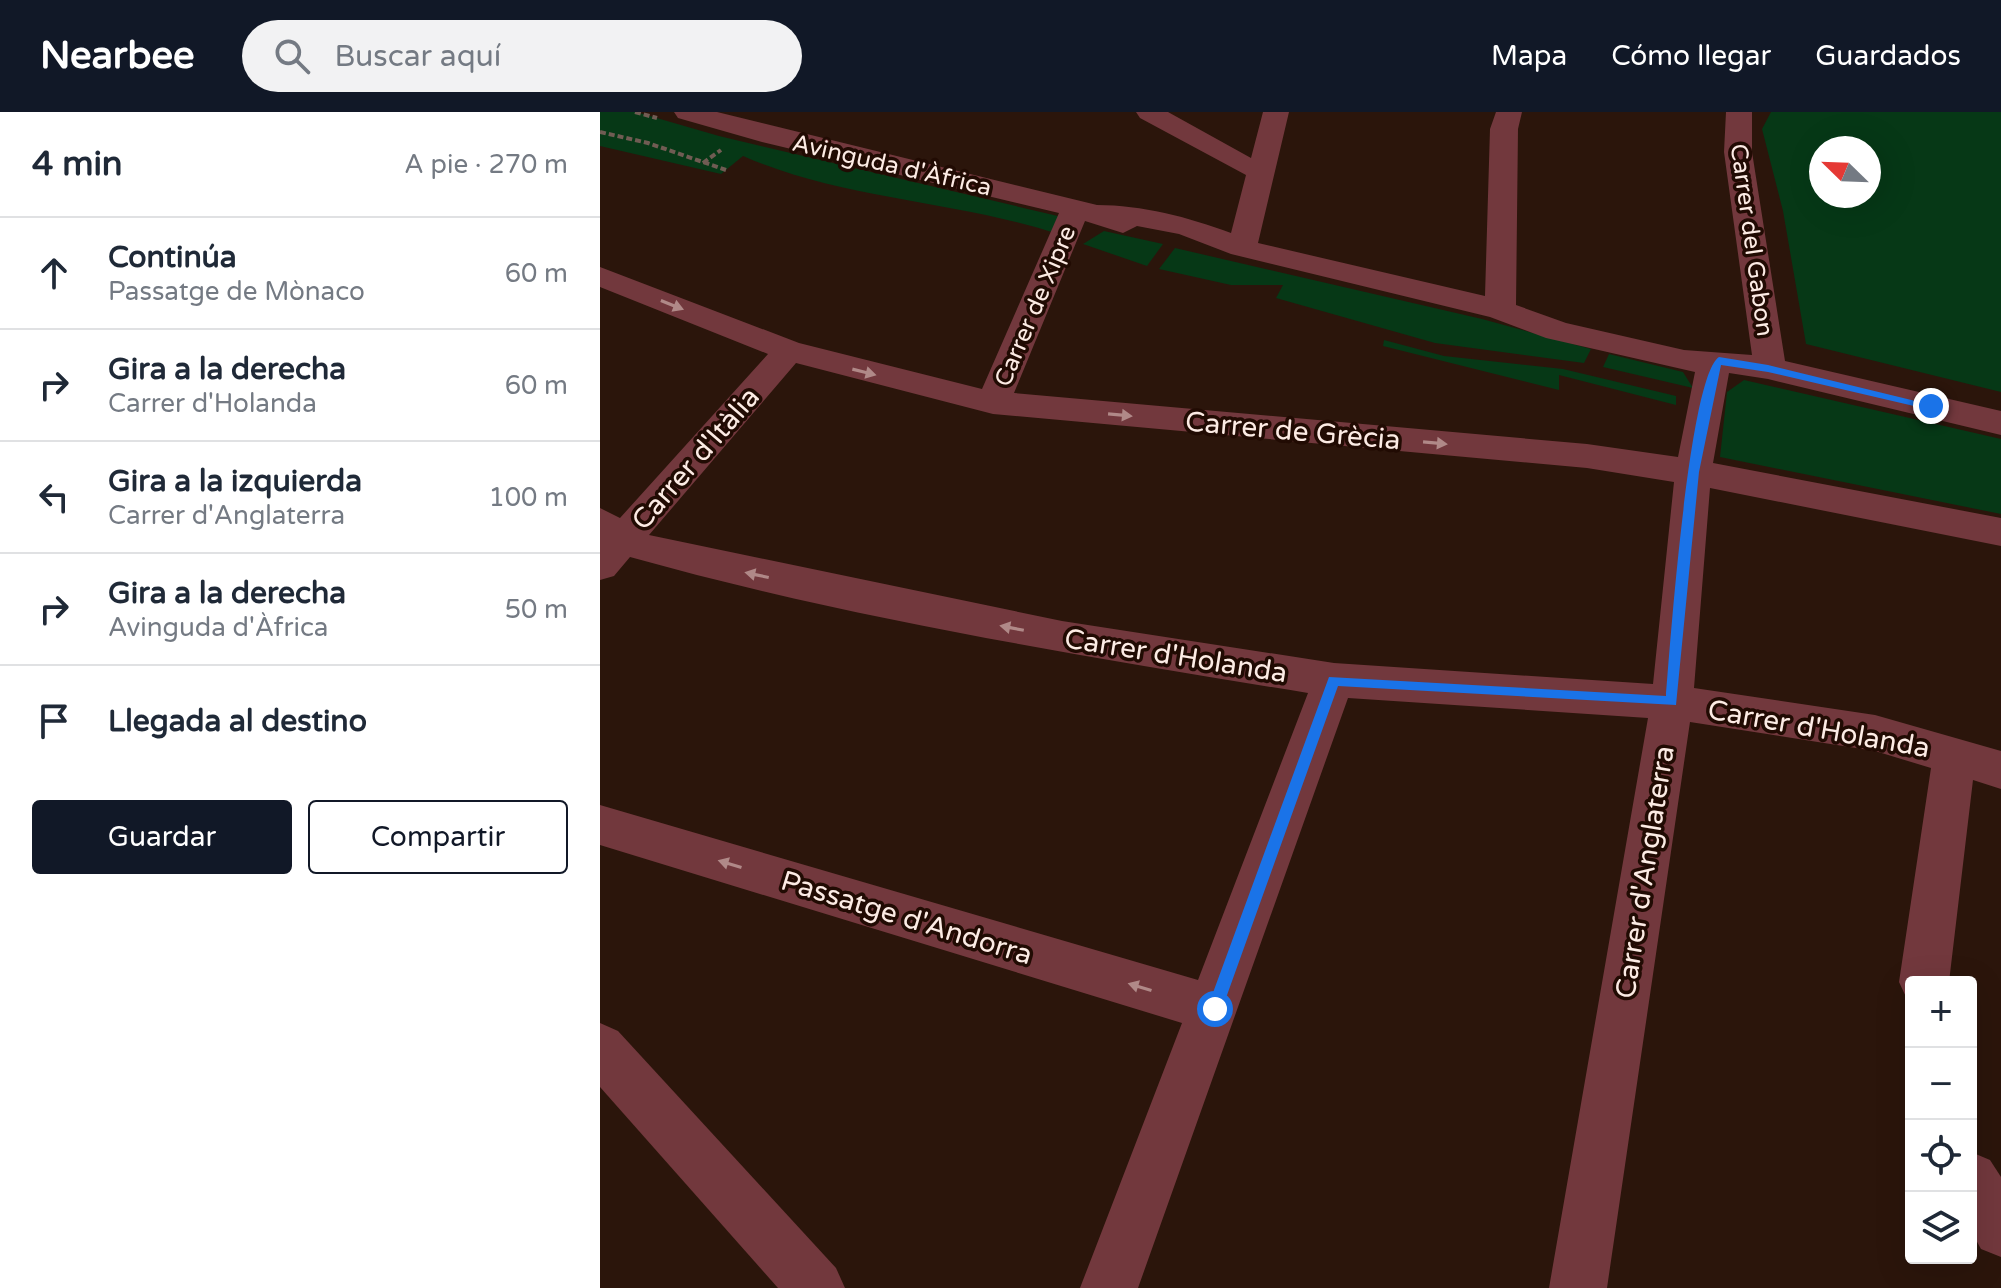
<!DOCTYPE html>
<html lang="es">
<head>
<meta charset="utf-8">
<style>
  body { margin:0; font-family:"Varela Round",sans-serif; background:#f2f2f3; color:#1f2937 }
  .controls { position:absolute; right:24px; bottom:24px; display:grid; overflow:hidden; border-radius:8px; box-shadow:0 8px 32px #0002 }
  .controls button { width:72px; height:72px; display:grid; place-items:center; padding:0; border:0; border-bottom:2px solid #e0e1e3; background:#fff; color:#1f2937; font:40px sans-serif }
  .compass { position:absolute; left:1209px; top:24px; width:72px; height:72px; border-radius:50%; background:#fff; box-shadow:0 8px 32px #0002; rotate:293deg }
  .stop { position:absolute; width:24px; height:24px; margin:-18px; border:6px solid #1a73e8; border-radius:50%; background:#fff }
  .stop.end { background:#1a73e8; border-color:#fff; box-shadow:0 2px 8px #0008 }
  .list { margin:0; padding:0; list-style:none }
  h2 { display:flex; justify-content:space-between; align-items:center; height:104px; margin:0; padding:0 32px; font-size:34px }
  h2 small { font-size:26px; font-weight:400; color:#747a83 }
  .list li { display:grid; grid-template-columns:52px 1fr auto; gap:24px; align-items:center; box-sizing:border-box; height:112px; padding:0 32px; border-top:2px solid #e0e1e3 }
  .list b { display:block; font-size:30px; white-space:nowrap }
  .list p { margin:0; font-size:26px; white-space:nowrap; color:#747a83 }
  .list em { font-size:26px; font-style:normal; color:#747a83 }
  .actions { display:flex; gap:16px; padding:24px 32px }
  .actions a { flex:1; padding:18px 0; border:2px solid #111827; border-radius:8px; text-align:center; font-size:28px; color:#111827 }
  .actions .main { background:#111827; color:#fff }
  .icon { flex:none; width:44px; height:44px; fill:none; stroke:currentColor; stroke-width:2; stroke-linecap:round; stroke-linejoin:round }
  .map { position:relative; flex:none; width:1401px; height:1176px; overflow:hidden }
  header { display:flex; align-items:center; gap:48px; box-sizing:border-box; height:112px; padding:0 40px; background:#111827; color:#fff }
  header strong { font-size:38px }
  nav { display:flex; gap:44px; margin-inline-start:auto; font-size:28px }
  .search { width:560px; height:72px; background:#f2f2f3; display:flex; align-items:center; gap:20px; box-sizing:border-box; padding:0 28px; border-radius:44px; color:#747a83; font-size:30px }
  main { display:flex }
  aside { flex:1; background:#fff }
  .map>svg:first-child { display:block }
</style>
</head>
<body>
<header>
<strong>Nearbee</strong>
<div class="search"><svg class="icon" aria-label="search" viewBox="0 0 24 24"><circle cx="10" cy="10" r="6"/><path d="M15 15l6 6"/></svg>Buscar aquí</div>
<nav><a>Mapa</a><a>Cómo llegar</a><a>Guardados</a></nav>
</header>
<main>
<aside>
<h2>4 min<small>A pie · 270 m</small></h2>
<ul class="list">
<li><svg class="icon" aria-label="ahead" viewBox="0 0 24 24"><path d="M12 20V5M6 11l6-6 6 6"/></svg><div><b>Continúa</b><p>Passatge de Mònaco</p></div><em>60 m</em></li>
<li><svg class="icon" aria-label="right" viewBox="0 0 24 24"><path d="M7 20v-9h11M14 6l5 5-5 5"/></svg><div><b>Gira a la derecha</b><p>Carrer d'Holanda</p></div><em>60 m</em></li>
<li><svg class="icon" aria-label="left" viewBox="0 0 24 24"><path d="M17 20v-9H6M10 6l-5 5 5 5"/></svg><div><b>Gira a la izquierda</b><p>Carrer d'Anglaterra</p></div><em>100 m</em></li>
<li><svg class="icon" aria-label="right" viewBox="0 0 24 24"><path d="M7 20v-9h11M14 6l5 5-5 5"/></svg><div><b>Gira a la derecha</b><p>Avinguda d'Àfrica</p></div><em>50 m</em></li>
<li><svg class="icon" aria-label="arrive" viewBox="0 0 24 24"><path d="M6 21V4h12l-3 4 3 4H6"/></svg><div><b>Llegada al destino</b></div></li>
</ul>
<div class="actions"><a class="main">Guardar</a><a>Compartir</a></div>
</aside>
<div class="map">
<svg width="1401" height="1176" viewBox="0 0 1401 1176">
  <rect width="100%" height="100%" fill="#2b150b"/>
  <!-- green -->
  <g fill="#063816" fill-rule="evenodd">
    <path d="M 0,0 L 36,0 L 119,24 L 462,105 L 458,122 C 354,88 244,88 143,44 L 121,62 L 0,34 Z"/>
    <path d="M 1171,0 L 1401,0 L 1401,280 L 1206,232 L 1183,99 L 1162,17 ZM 1221,36 L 1269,36 L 1269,84 L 1221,84 Z"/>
    <path d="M 504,119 L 563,132 L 547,154 L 483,132 Z"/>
    <path d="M 575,136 L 882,207 L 991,237 L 984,251 L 835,231 L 676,186 L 683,173 L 631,173 L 559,157 Z"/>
    <path d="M 784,228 L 844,244 L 963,257 L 1076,284 L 1076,293 L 959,263 L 959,278 L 783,234 Z"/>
    <path d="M 1009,242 L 1083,260 L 1093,276 L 1003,255 Z"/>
    <path d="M 1144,268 L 1401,327 L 1401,402 L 1120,345 L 1127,280 Z"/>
  </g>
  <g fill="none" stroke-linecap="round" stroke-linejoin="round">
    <!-- path -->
    <g stroke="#705c53" stroke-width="4" stroke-dasharray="6 3" stroke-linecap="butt">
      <path d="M 35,0 L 57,6"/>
      <path d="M 0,20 L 48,31 L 126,58"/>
      <path d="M 103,51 L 121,38"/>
    </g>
    <!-- minor -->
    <g fill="#72383d" fill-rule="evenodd">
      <path d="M 74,0 L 117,0 L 497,93 C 542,93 588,105 631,121 L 646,63 L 540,6 L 536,0 L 568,0 L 651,46 L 663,0 L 689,0 L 658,131 L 885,184 L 890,17 L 896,0 L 922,0 L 918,17 L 916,193 L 966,211 L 1084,238 L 1152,243 L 1124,40 L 1126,0 L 1152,0 L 1152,40 L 1185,249 L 1401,299 L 1401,323 L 1168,267 L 1129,261 L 1113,351 L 1401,406 L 1401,434 L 1110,376 L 1094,576 L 1275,603 L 1401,639 L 1401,677 L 1373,668 L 1349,870 L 1311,870 L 1311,889 L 1307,887 L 1299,870 L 1331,656 L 1275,639 L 1090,610 L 1007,1176 L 949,1176 L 1048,606 L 748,586 L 538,1176 L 480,1176 L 582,911 L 0,733 L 0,693 L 598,868 L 708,581 C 481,544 252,507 30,445 L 14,464 L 0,468 L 0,396 L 20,406 L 168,242 L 0,175 L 0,155 L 199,231 L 382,277 L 459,101 L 162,30 L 78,6 ZM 485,109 L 523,121 L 537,114 L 579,122 L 631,142 L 890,205 L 946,226 L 1095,260 L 1078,345 L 987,332 L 414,281 ZM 196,251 L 393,302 L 987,356 L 1074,370 L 1053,572 L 734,551 L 462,509 L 49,423 Z"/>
      <path d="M 0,911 L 18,919 L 236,1156 L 245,1176 L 178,1176 L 0,975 Z"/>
      <path d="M 1371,1040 L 1390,1048 L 1401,1065 L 1401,1145 L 1381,1137 L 1371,1119 Z"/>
    </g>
  </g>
  <!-- one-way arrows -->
  <defs><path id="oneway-solid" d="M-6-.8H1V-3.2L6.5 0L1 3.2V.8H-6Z" transform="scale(2)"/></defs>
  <g fill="#b08988">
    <use href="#oneway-solid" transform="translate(72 193) rotate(22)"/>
    <use href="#oneway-solid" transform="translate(264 260) rotate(14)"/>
    <use href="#oneway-solid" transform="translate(520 303) rotate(5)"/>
    <use href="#oneway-solid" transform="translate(835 331) rotate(5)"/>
    <use href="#oneway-solid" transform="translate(157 463) rotate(-168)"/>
    <use href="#oneway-solid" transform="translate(412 516) rotate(-169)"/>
    <use href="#oneway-solid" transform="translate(130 752) rotate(-163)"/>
    <use href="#oneway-solid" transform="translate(540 875) rotate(-163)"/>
  </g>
  <!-- route -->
  <path fill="#1a73e8" d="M 1119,245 L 1168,253 L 1336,294 L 1331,298 L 1168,260 L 1121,253 L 1099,360 L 1076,593 L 738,574 L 622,897 L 615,905 L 609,903 L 607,897 L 729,565 L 1066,584 C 1070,535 1089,264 1119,245 Z"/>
  <g text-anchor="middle" stroke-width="7" stroke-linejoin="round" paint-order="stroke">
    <!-- far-street labels -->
    <g font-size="24" fill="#fcebe4" stroke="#210b03">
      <text transform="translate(292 53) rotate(13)" y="8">Avinguda d'Àfrica</text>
      <text transform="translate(1152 128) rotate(82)" y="8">Carrer del Gabon</text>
      <text transform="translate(435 194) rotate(-67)" y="8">Carrer de Xipre</text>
    </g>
    <!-- street labels -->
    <g font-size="28" fill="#fcebe4" stroke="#210b03">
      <text transform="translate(693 318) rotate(5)" y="10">Carrer de Grècia</text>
      <text transform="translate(95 346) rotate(-49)" y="10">Carrer d'Itàlia</text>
      <text transform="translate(576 543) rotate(9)" y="10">Carrer d'Holanda</text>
      <text transform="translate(1219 616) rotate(10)" y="10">Carrer d'Holanda</text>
      <text transform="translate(1044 760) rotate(-81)" y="10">Carrer d'Anglaterra</text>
      <text transform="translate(307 805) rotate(17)" y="10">Passatge d'Andorra</text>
    </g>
  </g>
</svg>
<div class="controls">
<button>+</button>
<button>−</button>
<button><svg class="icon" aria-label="locate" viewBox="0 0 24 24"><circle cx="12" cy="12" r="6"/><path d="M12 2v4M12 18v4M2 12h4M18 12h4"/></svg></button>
<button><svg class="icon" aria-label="layers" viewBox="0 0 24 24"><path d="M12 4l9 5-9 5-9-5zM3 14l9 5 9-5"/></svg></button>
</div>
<svg class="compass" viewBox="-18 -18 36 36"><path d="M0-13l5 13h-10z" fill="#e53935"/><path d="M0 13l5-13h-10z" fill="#747a83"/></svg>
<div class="stop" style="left:615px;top:897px"></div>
<div class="stop end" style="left:1331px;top:294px"></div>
</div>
</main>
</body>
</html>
